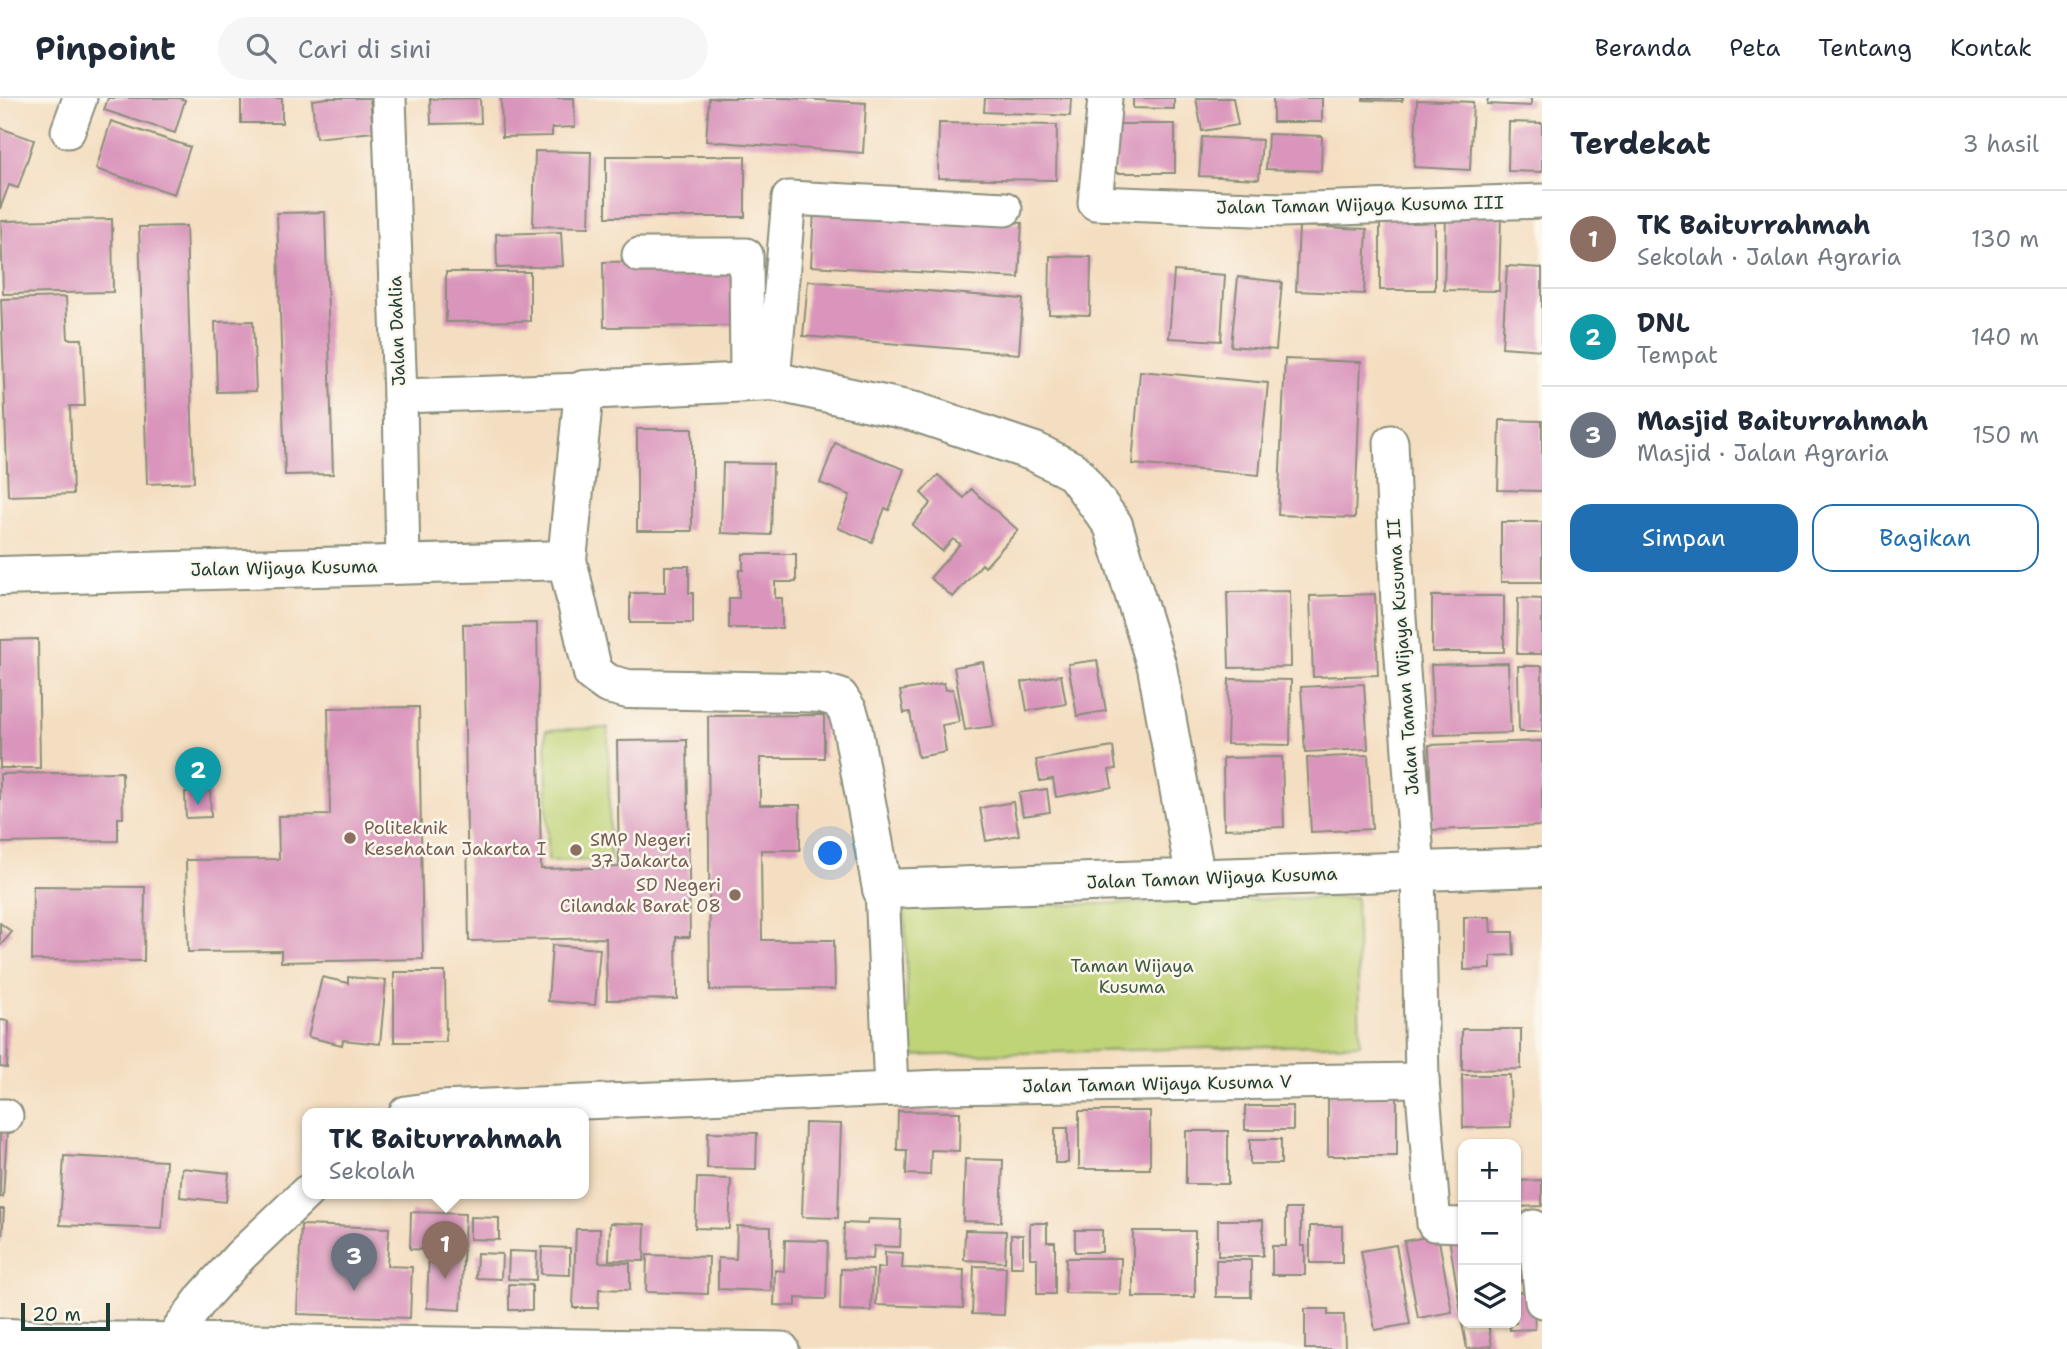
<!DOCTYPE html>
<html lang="id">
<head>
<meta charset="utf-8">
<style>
  body { margin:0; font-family:"Shantell Sans",sans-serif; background:#f6f6f7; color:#1f2937 }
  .controls { position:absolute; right:21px; bottom:21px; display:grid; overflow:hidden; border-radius:14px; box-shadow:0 2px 5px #0004 }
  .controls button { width:63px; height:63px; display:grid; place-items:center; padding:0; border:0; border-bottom:2px solid #e0e1e3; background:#fff; color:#1f2937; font:35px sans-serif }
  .scale { position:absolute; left:21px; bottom:18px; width:89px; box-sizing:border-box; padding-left:7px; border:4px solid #1f3d34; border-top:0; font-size:19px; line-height:24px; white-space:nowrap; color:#1f3d34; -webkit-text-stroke:5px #fbf7ec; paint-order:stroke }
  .you { position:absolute; left:831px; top:756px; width:24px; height:24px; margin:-18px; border:5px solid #fff; border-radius:50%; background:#1a73e8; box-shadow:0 0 0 10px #1a73e833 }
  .badge { display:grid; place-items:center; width:46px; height:46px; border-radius:50%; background:#1f6fb2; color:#fff; font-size:23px; font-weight:700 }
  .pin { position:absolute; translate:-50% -58px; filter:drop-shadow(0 2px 4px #0008) }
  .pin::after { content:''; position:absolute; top:37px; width:24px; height:21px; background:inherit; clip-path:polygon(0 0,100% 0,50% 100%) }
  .popup { position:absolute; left:302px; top:1010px; width:287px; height:91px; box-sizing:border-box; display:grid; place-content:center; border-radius:14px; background:#fff; filter:drop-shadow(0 2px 5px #0005); font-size:23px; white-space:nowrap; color:#747a83 }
  .popup b { font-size:26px; color:#1f2937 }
  .popup::after { content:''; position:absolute; left:50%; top:100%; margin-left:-14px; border:14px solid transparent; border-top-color:#fff }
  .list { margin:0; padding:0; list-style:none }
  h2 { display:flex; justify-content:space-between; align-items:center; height:91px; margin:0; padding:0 28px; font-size:30px }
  h2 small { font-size:23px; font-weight:400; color:#747a83 }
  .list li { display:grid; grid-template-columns:46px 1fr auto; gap:21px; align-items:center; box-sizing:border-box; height:98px; padding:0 28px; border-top:2px solid #e0e1e3 }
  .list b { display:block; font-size:26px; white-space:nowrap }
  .list p { margin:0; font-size:23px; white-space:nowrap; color:#747a83 }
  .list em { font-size:23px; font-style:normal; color:#747a83 }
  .actions { display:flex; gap:14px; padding:21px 28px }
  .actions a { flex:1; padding:16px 0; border:2px solid #1f6fb2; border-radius:21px; text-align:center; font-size:24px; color:#1f6fb2 }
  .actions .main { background:#1f6fb2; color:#fff }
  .icon { flex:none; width:38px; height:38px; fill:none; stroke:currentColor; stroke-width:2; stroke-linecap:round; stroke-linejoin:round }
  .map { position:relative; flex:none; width:1542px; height:1251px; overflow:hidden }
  header { display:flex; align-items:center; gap:42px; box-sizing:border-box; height:98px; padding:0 35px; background:#fff; border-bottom:2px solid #e0e1e3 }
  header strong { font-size:33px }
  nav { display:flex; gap:38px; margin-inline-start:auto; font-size:24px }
  .search { width:490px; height:63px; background:#f6f6f7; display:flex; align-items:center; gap:18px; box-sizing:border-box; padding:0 24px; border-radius:38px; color:#747a83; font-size:26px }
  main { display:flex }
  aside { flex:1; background:#fff }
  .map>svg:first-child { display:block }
</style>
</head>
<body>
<header>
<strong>Pinpoint</strong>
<div class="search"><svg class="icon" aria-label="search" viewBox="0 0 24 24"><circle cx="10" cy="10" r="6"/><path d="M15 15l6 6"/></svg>Cari di sini</div>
<nav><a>Beranda</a><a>Peta</a><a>Tentang</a><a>Kontak</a></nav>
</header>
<main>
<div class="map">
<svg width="1542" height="1251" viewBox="0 0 1542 1251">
  <rect width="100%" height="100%" fill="#fbf7ec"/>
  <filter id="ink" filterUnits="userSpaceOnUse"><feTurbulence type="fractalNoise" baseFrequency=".0143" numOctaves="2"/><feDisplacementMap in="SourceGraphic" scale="14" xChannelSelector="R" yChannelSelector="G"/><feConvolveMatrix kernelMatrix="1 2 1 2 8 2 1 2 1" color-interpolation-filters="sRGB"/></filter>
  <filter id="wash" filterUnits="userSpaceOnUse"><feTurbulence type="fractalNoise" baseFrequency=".00686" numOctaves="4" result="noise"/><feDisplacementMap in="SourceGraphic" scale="28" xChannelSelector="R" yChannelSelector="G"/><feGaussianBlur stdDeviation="1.57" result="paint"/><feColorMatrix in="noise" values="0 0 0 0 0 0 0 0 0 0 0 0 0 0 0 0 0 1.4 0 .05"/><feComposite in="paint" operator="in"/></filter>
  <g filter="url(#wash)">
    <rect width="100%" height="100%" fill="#f4dec1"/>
    <!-- green -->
    <g fill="#bfd377" stroke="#6f8856" stroke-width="2">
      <path d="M 608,630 L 610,762 L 548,763 L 546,632 Z"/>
      <path d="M 1356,799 L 1360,946 L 908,958 L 905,811 Z"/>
    </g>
    <g id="blocks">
      <!-- building -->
      <g fill="#da95bc">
        <path d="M 108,0 L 179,0 L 185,2 L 175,35 L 104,12 Z"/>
        <rect x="241" y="0" width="41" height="25"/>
        <path d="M 328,0 L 370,0 L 373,34 L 316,40 L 312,2 Z"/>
        <path d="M 480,0 L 481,25 L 431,26 L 430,1 Z"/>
        <path d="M 501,0 L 574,0 L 575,29 L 552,30 L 552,38 L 502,39 Z"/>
        <path d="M 709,0 L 788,0 L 866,5 L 863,55 L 706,43 Z"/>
        <path d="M 985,0 L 1071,0 L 1070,18 L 984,14 Z"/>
        <path d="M 1133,0 L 1174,0 L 1174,11 L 1133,10 Z"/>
        <path d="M 1196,0 L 1233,0 L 1238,27 L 1202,33 Z"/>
        <rect x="1273" y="0" width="49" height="24"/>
        <path d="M 1363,0 L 1403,0 L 1402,3 L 1363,2 Z"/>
        <path d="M 1488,0 L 1531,0 L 1531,8 L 1487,6 Z"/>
        <path d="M 1417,2 L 1473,4 L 1470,72 L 1414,69 Z"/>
        <path d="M 111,23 L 190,49 L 174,96 L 96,71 Z"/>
        <path d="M 1509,24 L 1542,25 L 1542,74 L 1508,73 Z"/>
        <path d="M 939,25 L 1057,27 L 1056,82 L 938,80 Z"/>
        <rect x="1116" y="26" width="59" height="49"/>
        <path d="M 0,30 L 34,42 L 18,90 L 9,87 L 0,111 Z"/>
        <path d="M 1268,36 L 1322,38 L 1321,73 L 1266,71 Z"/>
        <path d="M 1202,39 L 1262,42 L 1259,81 L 1199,78 Z"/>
        <path d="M 535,53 L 591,54 L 589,129 L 533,128 Z"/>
        <rect x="606" y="58" width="139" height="61"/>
        <path d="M 814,113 L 1022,125 L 1019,180 L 811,168 Z"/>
        <path d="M 325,114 L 333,376 L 285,377 L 277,115 Z"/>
        <rect x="1380" y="117" width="55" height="75"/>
        <path d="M 1446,117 L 1501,118 L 1499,193 L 1444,192 Z"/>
        <path d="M 112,121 L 113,194 L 3,196 L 1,123 Z"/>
        <path d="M 186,128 L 194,384 L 147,386 L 139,129 Z"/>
        <path d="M 1299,128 L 1367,131 L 1364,196 L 1296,193 Z"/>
        <path d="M 561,134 L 563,168 L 497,170 L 496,136 Z"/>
        <path d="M 1050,158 L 1091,159 L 1090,217 L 1049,216 Z"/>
        <path d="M 734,162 L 735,228 L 604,229 L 603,164 Z"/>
        <path d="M 1507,168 L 1542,170 L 1542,252 L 1502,249 Z"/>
        <path d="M 1174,173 L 1225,177 L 1221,243 L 1169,240 Z"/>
        <path d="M 446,174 L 530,174 L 530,223 L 446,224 Z"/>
        <path d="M 1238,179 L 1282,184 L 1276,252 L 1231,248 Z"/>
        <path d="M 808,183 L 1023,201 L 1019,256 L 803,238 Z"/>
        <path d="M 66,199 L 68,241 L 82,241 L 85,308 L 70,308 L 73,396 L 8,398 L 1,201 Z"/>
        <path d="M 253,223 L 256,293 L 217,294 L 215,224 Z"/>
        <path d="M 1285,261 L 1361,264 L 1355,420 L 1278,417 Z"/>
        <path d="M 1140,273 L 1268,285 L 1259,377 L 1132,366 Z"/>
        <path d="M 1500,322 L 1542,323 L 1542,393 L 1498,392 Z"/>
        <rect x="637" y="331" width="55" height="102"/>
        <path d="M 835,345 L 904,371 L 889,412 L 885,410 L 872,444 L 838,430 L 850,397 L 820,385 Z"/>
        <path d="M 723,365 L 773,366 L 771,437 L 721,435 Z"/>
        <path d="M 938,377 L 964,400 L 971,391 L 1018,432 L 985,469 L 982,466 L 953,499 L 930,480 L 960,446 L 953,441 L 942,453 L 912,427 L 931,405 L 921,395 Z"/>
        <rect x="1501" y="424" width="41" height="60"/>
        <path d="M 743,456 L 796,456 L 796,484 L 775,484 L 775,500 L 782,500 L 782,530 L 729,530 L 729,500 L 739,500 L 739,472 L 743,472 Z"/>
        <path d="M 665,468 L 689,468 L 689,495 L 693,495 L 693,525 L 630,525 L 630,495 L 665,495 Z"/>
        <path d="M 1290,493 L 1291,569 L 1229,570 L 1227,494 Z"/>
        <path d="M 1375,496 L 1378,577 L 1313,579 L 1310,498 Z"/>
        <rect x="1432" y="498" width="72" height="56"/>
        <path d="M 1518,500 L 1542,501 L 1542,556 L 1517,556 Z"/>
        <path d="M 537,525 L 541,771 L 619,769 L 617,643 L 687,642 L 690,839 L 676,839 L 677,901 L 607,902 L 606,840 L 469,843 L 463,526 Z"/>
        <path d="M 38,541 L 40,670 L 0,670 L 0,542 Z"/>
        <path d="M 1097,562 L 1106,613 L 1077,618 L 1068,566 Z"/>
        <path d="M 983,564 L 994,628 L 965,632 L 954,569 Z"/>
        <path d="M 1508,565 L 1511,635 L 1434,637 L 1431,567 Z"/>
        <path d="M 1518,568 L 1542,568 L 1542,634 L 1519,634 Z"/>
        <path d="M 1061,577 L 1066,606 L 1027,613 L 1022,584 Z"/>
        <path d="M 1229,581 L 1291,582 L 1290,647 L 1227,646 Z"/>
        <path d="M 944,585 L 946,592 L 953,591 L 959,624 L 942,627 L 946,654 L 918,659 L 910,614 L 904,615 L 900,593 Z"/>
        <path d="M 1364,586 L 1368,651 L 1305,654 L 1301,589 Z"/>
        <path d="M 419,609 L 423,861 L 281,864 L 281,853 L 188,854 L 186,762 L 279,761 L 278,718 L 330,717 L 328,610 Z"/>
        <path d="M 824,617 L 824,660 L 760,660 L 760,707 L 800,707 L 800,752 L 761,752 L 762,842 L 834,842 L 835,891 L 710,892 L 708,618 Z"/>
        <path d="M 1542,643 L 1542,728 L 1432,732 L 1429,647 Z"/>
        <path d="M 1113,649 L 1116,671 L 1109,672 L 1112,689 L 1056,699 L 1053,681 L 1040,683 L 1036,662 Z"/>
        <path d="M 1368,657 L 1372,731 L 1311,734 L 1307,660 Z"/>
        <path d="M 1282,659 L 1284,729 L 1224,731 L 1223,660 Z"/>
        <path d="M 122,674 L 123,720 L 118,720 L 118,743 L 0,745 L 0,676 Z"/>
        <path d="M 1047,691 L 1050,714 L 1023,718 L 1019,695 Z"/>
        <path d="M 210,693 L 211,719 L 186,720 L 185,694 Z"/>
        <path d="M 1013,704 L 1019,737 L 986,743 L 980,710 Z"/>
        <path d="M 33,788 L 145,789 L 144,863 L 32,862 Z"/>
        <path d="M 1464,819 L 1490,819 L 1491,834 L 1513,834 L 1514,857 L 1491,858 L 1491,871 L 1464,872 Z"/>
        <path d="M 0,825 L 12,834 L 0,848 Z"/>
        <path d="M 552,847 L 600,851 L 595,907 L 548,903 Z"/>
        <path d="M 394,874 L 445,874 L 446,944 L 394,944 Z"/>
        <path d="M 322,879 L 348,885 L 348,879 L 386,882 L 380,946 L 343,942 L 342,947 L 308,939 Z"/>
        <path d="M 0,922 L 9,923 L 7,970 L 0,969 Z"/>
        <path d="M 1462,931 L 1521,931 L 1521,971 L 1462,972 Z"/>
        <path d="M 1462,977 L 1510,977 L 1511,1029 L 1463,1030 Z"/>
        <rect x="1328" y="996" width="69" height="62"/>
        <rect x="1245" y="1008" width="48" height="24"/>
        <path d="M 898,1013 L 960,1014 L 959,1053 L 931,1052 L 930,1077 L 906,1076 L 907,1052 L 897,1052 Z"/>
        <rect x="1079" y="1013" width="71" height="58"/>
        <path d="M 805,1025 L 841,1026 L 838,1120 L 802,1119 Z"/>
        <rect x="1055" y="1030" width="13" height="35"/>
        <rect x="1186" y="1033" width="42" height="53"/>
        <path d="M 0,1034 L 7,1034 L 3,1099 L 0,1099 Z"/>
        <path d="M 708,1034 L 757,1035 L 756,1071 L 707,1070 Z"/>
        <rect x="1250" y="1041" width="31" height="25"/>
        <path d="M 64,1058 L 166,1063 L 162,1131 L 60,1127 Z"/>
        <path d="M 965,1061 L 1003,1062 L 1001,1124 L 963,1123 Z"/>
        <path d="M 182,1070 L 229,1075 L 226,1104 L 180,1099 Z"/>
        <path d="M 697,1080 L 731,1081 L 729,1131 L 695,1130 Z"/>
        <path d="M 1542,1082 L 1542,1108 L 1516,1109 L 1516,1083 Z"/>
        <path d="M 0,1111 L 4,1111 L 2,1141 L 0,1141 Z"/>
        <path d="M 1286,1111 L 1301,1111 L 1301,1148 L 1305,1148 L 1305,1177 L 1272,1177 L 1272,1148 L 1286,1148 Z"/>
        <path d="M 411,1114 L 465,1116 L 461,1212 L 427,1210 L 429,1152 L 410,1151 Z"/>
        <path d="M 470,1119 L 499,1120 L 499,1142 L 470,1141 Z"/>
        <path d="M 868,1121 L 901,1122 L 900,1149 L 874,1148 L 873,1161 L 843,1160 L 844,1125 L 867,1126 Z"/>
        <rect x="1218" y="1122" width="45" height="36"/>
        <path d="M 610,1125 L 645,1126 L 644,1163 L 609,1162 Z"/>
        <path d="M 1030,1125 L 1047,1125 L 1047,1144 L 1055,1144 L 1055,1196 L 1037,1196 L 1037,1160 L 1030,1160 Z"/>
        <path d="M 301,1127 L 389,1130 L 387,1168 L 412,1169 L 410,1220 L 297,1216 Z"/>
        <path d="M 737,1128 L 771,1129 L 771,1193 L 718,1191 L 718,1160 L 736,1161 Z"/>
        <rect x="1310" y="1128" width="32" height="37"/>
        <path d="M 576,1131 L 600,1131 L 599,1164 L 630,1165 L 630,1192 L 599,1191 L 598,1210 L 573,1210 Z"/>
        <path d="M 965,1132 L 1006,1133 L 1005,1164 L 964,1162 Z"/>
        <rect x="1075" y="1132" width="27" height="22"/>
        <rect x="1133" y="1133" width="62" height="66"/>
        <path d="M 1523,1134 L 1529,1182 L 1516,1183 L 1516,1135 Z"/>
        <rect x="1011" y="1137" width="12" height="32"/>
        <path d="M 1438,1137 L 1452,1214 L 1418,1220 L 1404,1143 Z"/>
        <path d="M 1463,1138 L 1463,1221 L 1462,1221 L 1449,1140 Z"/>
        <path d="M 785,1142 L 828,1143 L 826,1201 L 796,1200 L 796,1208 L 774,1207 L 775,1172 L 784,1173 Z"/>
        <path d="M 1396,1147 L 1410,1226 L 1375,1232 L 1361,1153 Z"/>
        <path d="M 542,1149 L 570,1150 L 570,1177 L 541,1176 Z"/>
        <path d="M 509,1153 L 537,1154 L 536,1182 L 508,1181 Z"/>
        <path d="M 885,1154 L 903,1155 L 902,1170 L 964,1172 L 963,1210 L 876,1207 L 877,1170 L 885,1170 Z"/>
        <path d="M 477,1155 L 502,1156 L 501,1181 L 476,1180 Z"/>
        <path d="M 647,1157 L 709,1159 L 708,1196 L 646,1194 Z"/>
        <path d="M 1066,1160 L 1121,1160 L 1120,1196 L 1065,1195 Z"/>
        <rect x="1216" y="1162" width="35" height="37"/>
        <path d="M 974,1168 L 1006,1169 L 1004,1217 L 972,1216 Z"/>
        <path d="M 841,1171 L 873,1172 L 871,1213 L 840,1212 Z"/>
        <path d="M 509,1186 L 532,1187 L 532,1212 L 509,1212 Z"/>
        <path d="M 1533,1193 L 1535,1231 L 1510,1232 L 1509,1225 L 1516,1225 L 1516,1194 Z"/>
        <path d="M 1305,1211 L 1328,1211 L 1328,1217 L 1344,1217 L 1345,1251 L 1305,1251 Z"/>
        <path d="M 1462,1225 L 1488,1225 L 1492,1248 L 1467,1251 Z"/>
      </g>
    </g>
  </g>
  <g filter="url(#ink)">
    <use href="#blocks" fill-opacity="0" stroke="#8a8e7a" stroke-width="2"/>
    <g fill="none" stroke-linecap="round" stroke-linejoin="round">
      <!-- minor casing -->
      <g stroke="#8a8e7a" stroke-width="37">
        <g id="minor">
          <path d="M 389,0 L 400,298 L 403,467"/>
          <path d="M 1105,0 L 1095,105 L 1282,112 L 1542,103"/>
          <path d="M 68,33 L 80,0"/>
          <path d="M 639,157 L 746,157 L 747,284"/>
          <path d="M 773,283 L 789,100 L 1005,111"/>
          <path d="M 400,298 L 584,292"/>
          <path d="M 1391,344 L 1398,506 L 1418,773 L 1422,982 L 1434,1126 L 1463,1127"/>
          <path d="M 882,791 L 891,991"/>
          <path d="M 406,1015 L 440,1010 L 942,989 L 1422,982"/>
          <path d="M 0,1018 L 6,1018"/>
          <path d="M 1534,1129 L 1542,1203"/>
          <path d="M 0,1237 L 53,1240 L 782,1251"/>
          <path d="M 172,1241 L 203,1199 L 240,1158 L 307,1094"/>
        </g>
      </g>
      <!-- tertiary casing -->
      <g stroke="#8a8e7a" stroke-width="42">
        <g id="tertiary">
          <path d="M 0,478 L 567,462"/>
          <path d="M 1196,782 L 1157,569 L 1113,427 L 1074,374 L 1035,354 L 916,314 L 773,283 L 584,292 L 567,462 L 593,575 L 608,586 L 628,591 L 795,594 L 822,595 L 839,600 L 848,614 L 852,628 L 882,791 L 1542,769"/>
        </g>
      </g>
      <!-- minor -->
      <use href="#minor" stroke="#fff" stroke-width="33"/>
      <!-- tertiary -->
      <use href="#tertiary" stroke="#fff" stroke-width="38"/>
    </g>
  </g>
  <!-- markers -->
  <g fill="#8d6e63" stroke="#fbf7ec" stroke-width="2.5">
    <circle cx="350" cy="740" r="7"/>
    <circle cx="576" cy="752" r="7"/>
    <circle cx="735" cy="797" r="7"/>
  </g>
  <g text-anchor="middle" stroke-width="5" stroke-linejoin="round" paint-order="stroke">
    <!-- street labels -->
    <g font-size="18" fill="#1f3d34" stroke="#fbf7ec">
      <text transform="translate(1360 107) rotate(-1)" y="6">Jalan Taman Wijaya Kusuma III</text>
      <text transform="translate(397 233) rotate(-92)" y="6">Jalan Dahlia</text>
      <text transform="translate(284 470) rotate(-1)" y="6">Jalan Wijaya Kusuma</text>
      <text transform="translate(1403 559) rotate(-94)" y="6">Jalan Taman Wijaya Kusuma II</text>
      <text transform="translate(1212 780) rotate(-2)" y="6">Jalan Taman Wijaya Kusuma</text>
      <text transform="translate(1157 986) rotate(-1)" y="6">Jalan Taman Wijaya Kusuma V</text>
    </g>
    <!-- education labels -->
    <g font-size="18" fill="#785e54" stroke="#fbf7ec" text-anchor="start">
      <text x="364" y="736">Politeknik<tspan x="364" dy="21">Kesehatan Jakarta I</tspan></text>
      <text x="590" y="748">SMP Negeri<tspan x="590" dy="21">37 Jakarta</tspan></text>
      <text x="721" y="793" text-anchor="end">SD Negeri<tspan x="721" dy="21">Cilandak Barat 08</tspan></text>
    </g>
    <!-- park labels -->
    <g font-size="18" fill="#3f5b41" stroke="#fbf7ec">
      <text x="1132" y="874">Taman Wijaya<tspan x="1132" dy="21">Kusuma</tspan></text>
    </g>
  </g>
</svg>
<div class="controls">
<button>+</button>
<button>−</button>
<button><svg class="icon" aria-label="layers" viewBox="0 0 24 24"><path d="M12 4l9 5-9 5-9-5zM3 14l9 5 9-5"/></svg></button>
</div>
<div class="scale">20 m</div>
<div class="you"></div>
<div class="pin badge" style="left:445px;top:1181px;background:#8d6e63">1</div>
<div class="popup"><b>TK Baiturrahmah</b>Sekolah</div>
<div class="pin badge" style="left:198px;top:707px;background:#0f9aa8">2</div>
<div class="pin badge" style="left:354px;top:1193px;background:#6b7280">3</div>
</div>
<aside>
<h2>Terdekat<small>3 hasil</small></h2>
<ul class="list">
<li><span class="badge" style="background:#8d6e63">1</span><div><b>TK Baiturrahmah</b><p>Sekolah · Jalan Agraria</p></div><em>130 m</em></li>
<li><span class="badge" style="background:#0f9aa8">2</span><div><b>DNL</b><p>Tempat</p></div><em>140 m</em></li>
<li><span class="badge" style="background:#6b7280">3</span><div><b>Masjid Baiturrahmah</b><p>Masjid · Jalan Agraria</p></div><em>150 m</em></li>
</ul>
<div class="actions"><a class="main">Simpan</a><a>Bagikan</a></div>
</aside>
</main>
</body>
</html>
